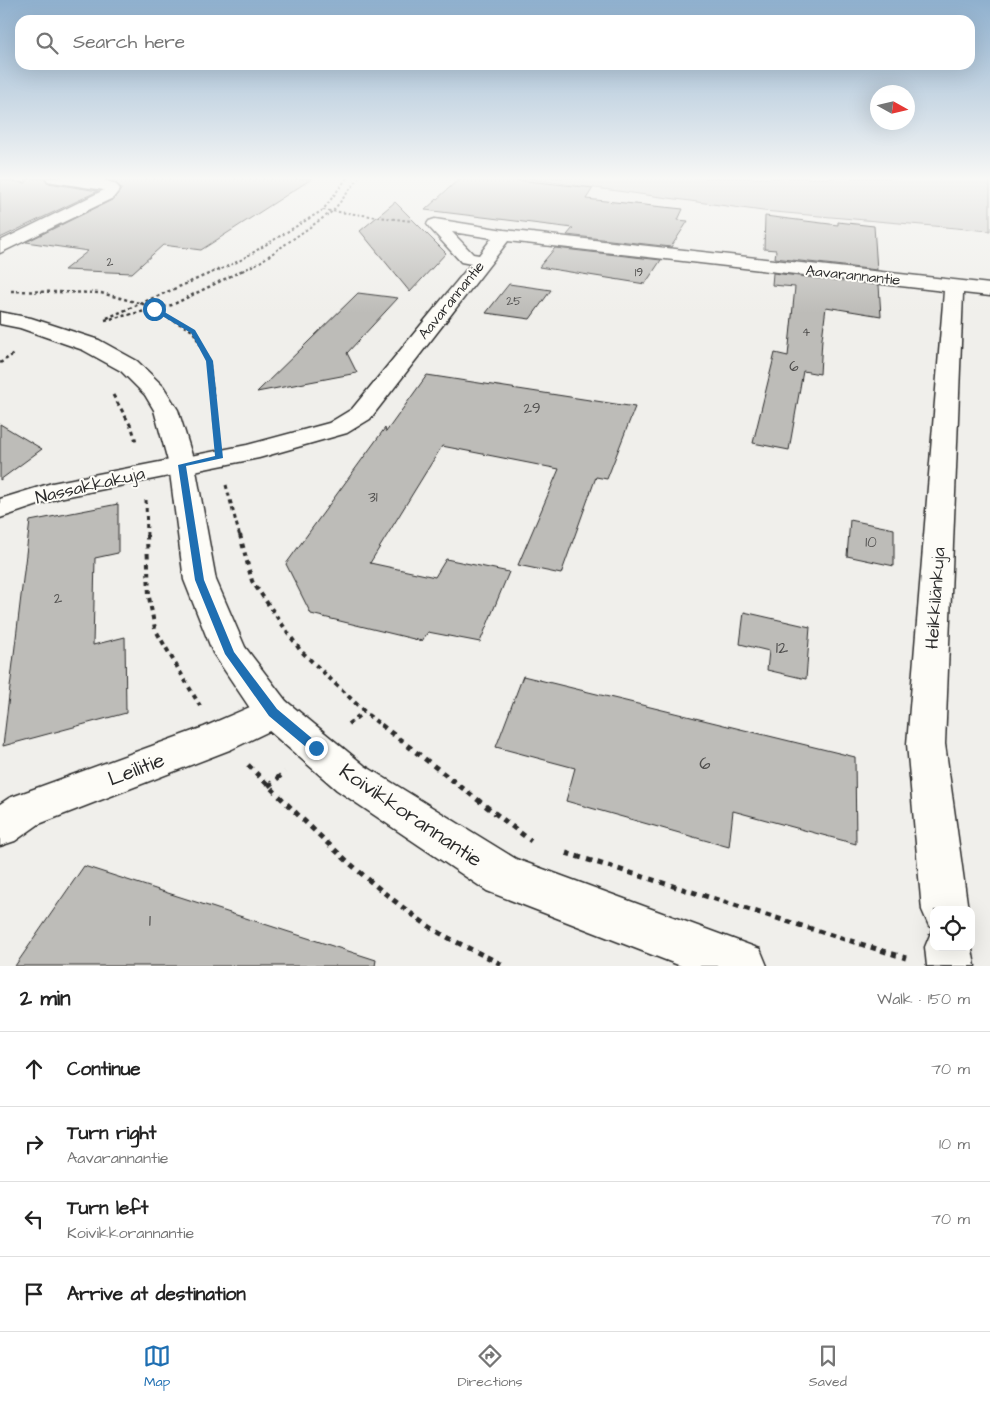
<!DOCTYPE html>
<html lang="en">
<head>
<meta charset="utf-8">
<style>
  body { margin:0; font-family:"Architects Daughter",sans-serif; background:#f2f2f2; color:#222 }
  .controls { position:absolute; right:15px; bottom:15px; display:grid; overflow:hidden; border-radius:10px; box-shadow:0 5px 20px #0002 }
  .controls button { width:45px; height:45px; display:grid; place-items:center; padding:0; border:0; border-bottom:1px solid #e0e0e0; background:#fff; color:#222; font:25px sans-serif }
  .compass { position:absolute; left:870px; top:85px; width:45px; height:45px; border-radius:50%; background:#fff; box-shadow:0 5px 20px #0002; rotate:98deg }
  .stop { position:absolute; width:15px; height:15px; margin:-11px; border:4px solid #1f6fb2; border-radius:50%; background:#fff }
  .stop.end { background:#1f6fb2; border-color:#fff; box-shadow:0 1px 5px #0008 }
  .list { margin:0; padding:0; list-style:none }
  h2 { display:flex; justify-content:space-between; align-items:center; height:65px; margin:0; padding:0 20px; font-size:21px }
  h2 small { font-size:16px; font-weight:400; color:#767676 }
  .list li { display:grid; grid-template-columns:32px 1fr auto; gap:15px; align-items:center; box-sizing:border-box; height:75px; padding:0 20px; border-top:1px solid #e0e0e0 }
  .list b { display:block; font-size:19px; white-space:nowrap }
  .list p { margin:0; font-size:16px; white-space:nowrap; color:#767676 }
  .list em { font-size:16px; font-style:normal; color:#767676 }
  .icon { flex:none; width:28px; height:28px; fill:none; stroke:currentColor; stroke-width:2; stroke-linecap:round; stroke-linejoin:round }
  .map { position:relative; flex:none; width:990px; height:966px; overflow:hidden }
  .search { position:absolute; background:#fff; box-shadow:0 5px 20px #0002; left:15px; right:15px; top:15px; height:55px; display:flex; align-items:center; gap:12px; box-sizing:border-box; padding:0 18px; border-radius:15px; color:#767676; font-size:19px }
  .sheet { height:365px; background:#fff }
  nav { display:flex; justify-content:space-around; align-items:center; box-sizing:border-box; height:70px; border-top:1px solid #e0e0e0; background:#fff; font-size:14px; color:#767676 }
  nav a { display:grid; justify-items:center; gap:2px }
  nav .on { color:#1f6fb2 }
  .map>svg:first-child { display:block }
</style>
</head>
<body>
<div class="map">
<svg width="990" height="966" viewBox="0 0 990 966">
  <rect width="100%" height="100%" fill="#f0efeb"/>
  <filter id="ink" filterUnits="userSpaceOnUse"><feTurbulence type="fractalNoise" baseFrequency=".02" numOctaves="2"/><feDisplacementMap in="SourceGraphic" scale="10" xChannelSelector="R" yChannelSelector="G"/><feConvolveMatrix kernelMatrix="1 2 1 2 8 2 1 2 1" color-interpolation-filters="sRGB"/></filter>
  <g filter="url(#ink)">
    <!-- green -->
    <path fill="#d3d2cf" stroke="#7f7e7d" d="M 523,178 L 990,178 L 990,231 L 763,211 Z"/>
    <!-- building -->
    <g fill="#bdbcb8" stroke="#2b2b2b">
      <path d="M 26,178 L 44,178 L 48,183 L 98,191 L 0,238 L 0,179 L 26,183 Z"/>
      <path d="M 101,178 L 313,178 L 201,250 L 163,245 L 132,273 L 64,270 L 88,251 L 26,242 L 114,199 L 121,188 L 115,182 Z"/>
      <path d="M 460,178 L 499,178 L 593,188 L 586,199 L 683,209 L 678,220 L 688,221 L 671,247 L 567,235 L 573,228 L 425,210 Z"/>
      <path d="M 395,202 L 446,253 L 410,292 L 360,231 Z"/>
      <path d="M 765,216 L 838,225 L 838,222 L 874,226 L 877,270 L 775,258 L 776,250 L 764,249 Z"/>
      <path d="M 555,248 L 661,260 L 645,284 L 539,267 Z"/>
      <path d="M 773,273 L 879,285 L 881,316 L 826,307 L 822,339 L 820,374 L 803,371 L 789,450 L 753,443 L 775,353 L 788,356 L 795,287 L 772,285 Z"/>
      <path d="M 509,284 L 551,290 L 530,319 L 486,313 Z"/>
      <path d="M 358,293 L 398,298 L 347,353 L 357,373 L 257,392 Z"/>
      <path d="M 427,375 L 635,407 L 607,479 L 596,477 L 561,574 L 518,565 L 559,469 L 442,446 L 370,563 L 435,577 L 446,559 L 509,572 L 480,642 L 428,632 L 422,641 L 311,614 L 286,564 L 385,428 L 386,432 Z"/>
      <path d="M 0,424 L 42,449 L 0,480 Z"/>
      <path d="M 118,504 L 118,553 L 95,558 L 93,645 L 125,637 L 126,713 L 3,746 L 30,521 Z"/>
      <path d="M 850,520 L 894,529 L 894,566 L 847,556 Z"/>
      <path d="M 744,612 L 810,627 L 806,679 L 767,670 L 769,651 L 740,644 Z"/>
      <path d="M 523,676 L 855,757 L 856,844 L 733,811 L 729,847 L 566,801 L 575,768 L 496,747 Z"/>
      <path d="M 84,866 L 376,960 L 375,966 L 15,966 Z"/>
    </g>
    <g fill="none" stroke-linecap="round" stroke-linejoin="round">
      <!-- street casing -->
      <g stroke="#2b2b2b" stroke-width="3">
        <g id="street">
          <path d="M 46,178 C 63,177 110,174 120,189 L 113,198 L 0,253 L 0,241 L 104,190 L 53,182 L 48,181 Z"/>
          <path d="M 435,219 L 504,230 L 990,284 L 990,296 L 963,293 L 945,744 L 968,910 L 934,910 L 934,928 L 929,926 L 922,910 L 907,744 L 944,291 L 508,241 L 370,419 L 347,433 L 259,458 L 59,498 L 0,518 L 0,499 L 52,483 L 247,445 L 329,423 L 352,409 L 471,264 L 461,262 L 429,227 L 427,224 L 429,221 ZM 452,232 L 492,238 L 479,255 L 473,254 Z"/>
          <path d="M 273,697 L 286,701 L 292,712 L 286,723 L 232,749 L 39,824 L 15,841 L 0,846 L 0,804 L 9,798 L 204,727 Z"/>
          <path d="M 932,930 L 934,930 L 934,947 L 971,947 L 971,944 L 975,966 L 927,966 L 925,947 Z"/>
        </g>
      </g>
      <!-- secondary casing -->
      <g stroke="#2b2b2b" stroke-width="3">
        <path id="secondary" d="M 0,312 L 31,318 L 99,340 L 137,361 L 163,386 L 178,410 L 195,465 L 216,580 L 245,647 L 286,701 L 365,766 L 516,859 L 760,949 L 767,966 L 681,966 L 487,891 L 337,790 L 260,723 L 213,653 L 184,580 L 169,465 L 154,410 L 145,395 L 121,371 L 83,350 L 20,328 L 0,324 Z"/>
      </g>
      <!-- path-far4 -->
      <g stroke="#2b2b2b" stroke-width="2" stroke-dasharray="2.5 2.5" stroke-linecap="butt">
        <path d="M 323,210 L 411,221"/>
        <path d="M 217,271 L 239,261 L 323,210 L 347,178"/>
        <path d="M 242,271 L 260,262 L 333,211 L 359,178"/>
      </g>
      <!-- path-far3 -->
      <g stroke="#2b2b2b" stroke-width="2.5" stroke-dasharray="3 3" stroke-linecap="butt">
        <path d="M 11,291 L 101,293 L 143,304 L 193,331 L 209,361 L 212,388"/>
        <path d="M 107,318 L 220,269"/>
        <path d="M 105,320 L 172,305 L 245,269"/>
        <path d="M 0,363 L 14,354"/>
      </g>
      <!-- path-far2 -->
      <g stroke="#2b2b2b" stroke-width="3" stroke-dasharray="4 4" stroke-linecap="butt">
        <path d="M 212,386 L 216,430"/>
        <path d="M 113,395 L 132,428 L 137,445"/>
        <path d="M 226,485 L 240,537"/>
        <path d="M 146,500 L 147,537"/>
      </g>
      <!-- path-far1 -->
      <g stroke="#2b2b2b" stroke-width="4" stroke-dasharray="4.5 4.5" stroke-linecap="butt">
        <path d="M 147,535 L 149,597 L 155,629 L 200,706"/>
        <path d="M 240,535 L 252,581 L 300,650 L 368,715 L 382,726"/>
        <path d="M 348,724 L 364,712"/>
      </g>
      <!-- path -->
      <g stroke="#2b2b2b" stroke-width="5" stroke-dasharray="5.5 5.5" stroke-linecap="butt">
        <path d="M 381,725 L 531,841"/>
        <path d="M 248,765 C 305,822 361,879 427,925 C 451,941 480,953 505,966"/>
        <path d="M 268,786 L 285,772"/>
        <path d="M 566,853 L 906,958"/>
      </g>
      <!-- street -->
      <use href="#street" fill="#fdfcf7" fill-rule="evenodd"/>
      <!-- secondary -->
      <use href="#secondary" fill="#fdfcf7" fill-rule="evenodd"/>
    </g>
  </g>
  <!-- sky -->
  <linearGradient id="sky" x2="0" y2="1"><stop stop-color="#8fb0ce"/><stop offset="0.57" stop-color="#f8f8f6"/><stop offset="1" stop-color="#f8f8f6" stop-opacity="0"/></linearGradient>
  <rect width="990" height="313" fill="url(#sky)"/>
  <!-- route -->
  <path fill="#1f6fb2" d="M 152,307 L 156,307 L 195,330 L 213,361 L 223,458 L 186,466 L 204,580 L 234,652 L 277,709 L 320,745 L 321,748 L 320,752 L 312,752 L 269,716 L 225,654 L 195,580 L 178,465 L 215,456 L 206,361 L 191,333 L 152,310 Z"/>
  <g text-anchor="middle" stroke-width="4" stroke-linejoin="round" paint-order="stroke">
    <!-- far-number labels -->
    <g font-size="12" fill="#504f4e">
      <text x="110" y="266">2</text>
      <text x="639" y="276">19</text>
      <text x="514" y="305">25</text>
      <text x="806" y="336">4</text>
    </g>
    <!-- far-street labels -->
    <g font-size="15" fill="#2b2b2b" stroke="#fdfcf7">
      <text transform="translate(853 275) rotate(6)" y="5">Aavarannantie</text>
      <text transform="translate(451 300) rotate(-51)" y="5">Aavarannantie</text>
    </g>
    <!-- number labels -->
    <g font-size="15" fill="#504f4e">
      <text x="794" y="371">6</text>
      <text x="532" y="413">29</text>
      <text x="373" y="502">31</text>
      <text x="871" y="547">10</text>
      <text x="58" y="603">2</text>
    </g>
    <!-- street labels -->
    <g font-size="18" fill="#2b2b2b" stroke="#fdfcf7">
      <text transform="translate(90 485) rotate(-13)" y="6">Nassakkakuja</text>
      <text transform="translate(935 598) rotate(-86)" y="6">Heikkilänkuja</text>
    </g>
    <!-- near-number labels -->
    <g font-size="18" fill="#504f4e">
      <text x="782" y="653">12</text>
      <text x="705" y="769">6</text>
      <text x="150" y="926">1</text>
    </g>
    <!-- near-street labels -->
    <g font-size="21" fill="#2b2b2b" stroke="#fdfcf7">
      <text transform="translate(136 769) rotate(-21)" y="7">Leilitie</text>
      <text transform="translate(411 815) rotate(34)" y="7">Koivikkorannantie</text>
    </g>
  </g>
</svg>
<div class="controls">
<button><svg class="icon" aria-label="locate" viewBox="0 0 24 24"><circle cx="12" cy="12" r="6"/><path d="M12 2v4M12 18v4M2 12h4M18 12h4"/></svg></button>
</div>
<svg class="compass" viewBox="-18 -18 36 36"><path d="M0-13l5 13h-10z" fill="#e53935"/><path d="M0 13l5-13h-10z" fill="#767676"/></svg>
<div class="stop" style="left:154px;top:309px"></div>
<div class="stop end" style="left:316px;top:748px"></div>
<div class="search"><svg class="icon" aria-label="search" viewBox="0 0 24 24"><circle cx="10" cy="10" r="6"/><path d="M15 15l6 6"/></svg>Search here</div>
</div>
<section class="sheet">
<h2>2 min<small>Walk · 150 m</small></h2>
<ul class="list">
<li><svg class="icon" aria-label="ahead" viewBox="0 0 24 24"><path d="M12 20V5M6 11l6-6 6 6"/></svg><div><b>Continue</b></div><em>70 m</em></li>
<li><svg class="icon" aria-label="right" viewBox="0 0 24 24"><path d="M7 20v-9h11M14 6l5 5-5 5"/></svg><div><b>Turn right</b><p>Aavarannantie</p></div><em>10 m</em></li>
<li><svg class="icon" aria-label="left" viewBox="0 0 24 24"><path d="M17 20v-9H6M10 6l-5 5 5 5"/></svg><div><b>Turn left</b><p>Koivikkorannantie</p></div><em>70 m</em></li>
<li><svg class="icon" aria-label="arrive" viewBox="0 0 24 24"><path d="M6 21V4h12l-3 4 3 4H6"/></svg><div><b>Arrive at destination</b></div></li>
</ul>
</section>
<nav>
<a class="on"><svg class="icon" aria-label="map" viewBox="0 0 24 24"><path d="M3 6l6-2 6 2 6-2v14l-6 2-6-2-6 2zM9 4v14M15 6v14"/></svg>Map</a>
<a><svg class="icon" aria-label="directions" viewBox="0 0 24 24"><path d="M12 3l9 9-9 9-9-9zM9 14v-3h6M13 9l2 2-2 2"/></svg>Directions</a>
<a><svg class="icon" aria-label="saved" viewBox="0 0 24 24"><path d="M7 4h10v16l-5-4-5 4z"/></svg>Saved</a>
</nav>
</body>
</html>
